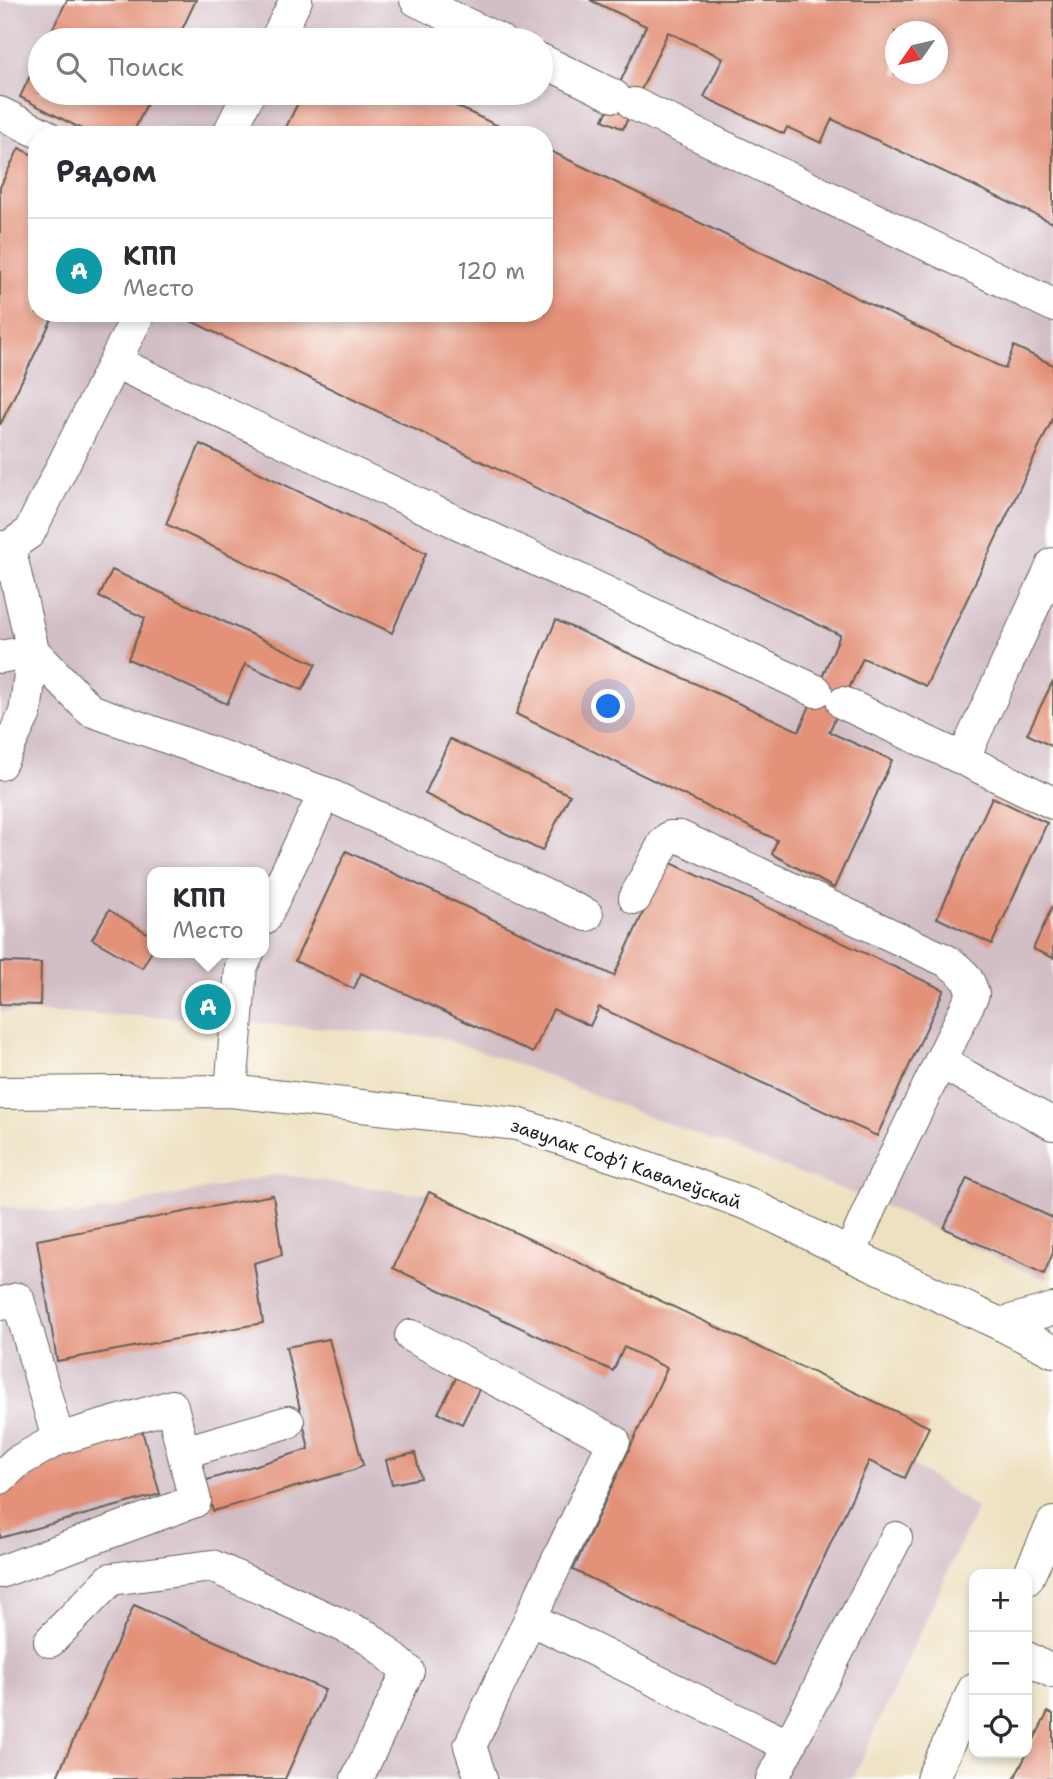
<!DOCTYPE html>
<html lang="ru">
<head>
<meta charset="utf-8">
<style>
  body { margin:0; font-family:"Shantell Sans",sans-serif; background:#f2f2f3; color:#2b2b33 }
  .controls { position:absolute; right:21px; bottom:21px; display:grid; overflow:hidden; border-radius:14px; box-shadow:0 4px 10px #0003 }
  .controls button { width:63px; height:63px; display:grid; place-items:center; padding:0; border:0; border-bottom:2px solid #e1e1e2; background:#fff; color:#2b2b33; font:35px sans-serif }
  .compass { position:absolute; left:885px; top:21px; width:63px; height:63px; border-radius:50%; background:#fff; box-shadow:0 4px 10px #0003; rotate:236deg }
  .you { position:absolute; left:609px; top:707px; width:24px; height:24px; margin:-18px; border:5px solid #fff; border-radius:50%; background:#1a73e8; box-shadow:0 0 0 10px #1a73e833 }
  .badge { display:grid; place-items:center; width:46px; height:46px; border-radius:50%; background:#d1495b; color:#fff; font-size:23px; font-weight:700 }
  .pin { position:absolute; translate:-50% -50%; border:4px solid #fff; box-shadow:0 2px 7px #0006 }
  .popup { position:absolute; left:147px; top:867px; width:122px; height:91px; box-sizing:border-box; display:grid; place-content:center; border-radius:14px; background:#fff; filter:drop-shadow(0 2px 5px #0005); font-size:23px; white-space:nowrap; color:#7c7c81 }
  .popup b { font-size:26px; color:#2b2b33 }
  .popup::after { content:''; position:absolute; left:50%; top:100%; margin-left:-14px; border:14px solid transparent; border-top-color:#fff }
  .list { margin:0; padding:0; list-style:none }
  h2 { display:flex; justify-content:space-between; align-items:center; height:91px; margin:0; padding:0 28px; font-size:30px }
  h2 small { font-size:23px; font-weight:400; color:#7c7c81 }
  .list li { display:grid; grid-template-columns:46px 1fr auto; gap:21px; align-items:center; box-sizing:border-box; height:105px; padding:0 28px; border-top:2px solid #e1e1e2 }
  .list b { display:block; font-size:26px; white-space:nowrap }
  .list p { margin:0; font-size:23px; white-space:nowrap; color:#7c7c81 }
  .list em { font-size:23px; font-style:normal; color:#7c7c81 }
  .icon { flex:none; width:38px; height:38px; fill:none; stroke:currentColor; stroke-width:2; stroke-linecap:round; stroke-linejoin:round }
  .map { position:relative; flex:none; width:1053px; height:1779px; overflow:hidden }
  .search { position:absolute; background:#fff; box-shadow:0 4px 10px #0003; left:28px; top:28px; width:525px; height:77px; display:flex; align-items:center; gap:18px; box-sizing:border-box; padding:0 24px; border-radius:38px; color:#7c7c81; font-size:26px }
  .panel { position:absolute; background:#fff; box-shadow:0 4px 10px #0003; left:28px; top:126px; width:525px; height:196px; border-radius:28px }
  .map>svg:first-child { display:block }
</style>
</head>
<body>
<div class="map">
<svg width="1053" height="1779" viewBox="0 0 1053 1779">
  <rect width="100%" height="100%" fill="#fff"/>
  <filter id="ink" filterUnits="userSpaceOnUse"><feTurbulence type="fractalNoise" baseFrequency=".0143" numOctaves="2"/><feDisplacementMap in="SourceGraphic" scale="14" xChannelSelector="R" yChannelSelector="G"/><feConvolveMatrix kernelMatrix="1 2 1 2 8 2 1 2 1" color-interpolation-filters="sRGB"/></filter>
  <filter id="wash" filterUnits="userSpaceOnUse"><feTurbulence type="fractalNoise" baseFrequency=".00686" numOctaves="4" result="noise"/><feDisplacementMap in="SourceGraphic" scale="28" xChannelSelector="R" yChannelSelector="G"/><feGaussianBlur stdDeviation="1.57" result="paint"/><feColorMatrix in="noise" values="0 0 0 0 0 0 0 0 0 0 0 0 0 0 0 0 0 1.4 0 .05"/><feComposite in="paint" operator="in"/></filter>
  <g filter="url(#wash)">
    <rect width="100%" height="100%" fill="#eee1c1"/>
    <!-- industrial -->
    <g fill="#d2bec5" fill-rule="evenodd">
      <path d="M 0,0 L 1053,0 L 1053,1264 L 1046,1280 L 873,1201 L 634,1111 L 515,1063 L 438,1037 L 193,1018 L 0,1011 ZM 895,32 L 937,32 L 937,74 L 895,74 ZM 40,40 L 541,40 L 541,93 L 40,93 ZM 37,135 L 544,135 L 544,313 L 37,313 ZM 152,872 L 264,872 L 264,953 L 152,953 Z"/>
      <path d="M 279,1174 L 409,1193 L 429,1192 L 911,1464 L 977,1508 L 853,1779 L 0,1779 L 0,1206 L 80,1215 Z"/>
    </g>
    <g id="blocks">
      <!-- building -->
      <g fill="#e39279" fill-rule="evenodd">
        <path d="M 67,0 L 196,0 L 177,40 L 47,40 Z"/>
        <path d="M 590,0 L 1053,0 L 1053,223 L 832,119 L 821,143 L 787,127 L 784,134 L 704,97 L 723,58 L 668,32 L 623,129 L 603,120 L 646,26 ZM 895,32 L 937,32 L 937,74 L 895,74 Z"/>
        <path d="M 40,55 L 40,93 L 152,93 L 132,135 L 93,135 L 20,97 Z"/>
        <path d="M 303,93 L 429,93 L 517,135 L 282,135 Z"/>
        <path d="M 19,148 L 37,157 L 37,313 L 55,313 L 0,425 L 0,187 Z"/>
        <path d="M 544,148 L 1005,369 L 1014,346 L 1053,365 L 1053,418 L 926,686 L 863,658 L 829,732 L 892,760 L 834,888 L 772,854 L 777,840 L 516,714 L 556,620 L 799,731 L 840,635 L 191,321 L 195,313 L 544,313 Z"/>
        <path d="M 200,444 L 426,553 L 392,633 L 166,524 Z"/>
        <path d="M 112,570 L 316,664 L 302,690 L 245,664 L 227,704 L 128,659 L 145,618 L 99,597 Z"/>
        <path d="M 1053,681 L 1053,747 L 1027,734 Z"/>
        <path d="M 450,739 L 570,795 L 542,851 L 425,794 Z"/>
        <path d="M 992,797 L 1047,823 L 992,944 L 937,918 Z"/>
        <path d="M 346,851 L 614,976 L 667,861 L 944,990 L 877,1136 L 599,1007 L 590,1026 L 553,1009 L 533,1053 L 361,973 L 354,989 L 295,961 Z"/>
        <path d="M 1053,905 L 1053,958 L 1033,949 Z"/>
        <path d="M 109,910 L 152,936 L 152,951 L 142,968 L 92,939 Z"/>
        <path d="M 0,962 L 41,963 L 40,1005 L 0,1004 Z"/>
        <path d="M 195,993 L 222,995 L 221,1020 L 193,1018 Z"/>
        <path d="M 967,1178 L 1053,1218 L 1053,1253 L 1044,1274 L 944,1228 Z"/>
        <path d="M 429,1192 L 929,1427 L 905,1478 L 869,1461 L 774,1665 L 573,1570 L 667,1368 L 624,1347 L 613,1371 L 393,1268 Z"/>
        <path d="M 273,1195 L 282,1255 L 254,1263 L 263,1323 L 57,1361 L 37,1240 Z"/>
        <path d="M 329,1339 L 363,1465 L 354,1470 L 213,1511 L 204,1481 L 309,1449 L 286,1347 Z"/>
        <path d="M 457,1376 L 480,1387 L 462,1424 L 438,1413 Z"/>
        <path d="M 141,1427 L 160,1494 L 0,1538 L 0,1466 Z"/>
        <path d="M 415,1453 L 421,1478 L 392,1484 L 386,1460 Z"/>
        <path d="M 134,1605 L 325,1690 L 285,1779 L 56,1779 Z"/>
        <path d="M 1048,1712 L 1053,1714 L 1053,1779 L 1014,1779 Z"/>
      </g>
    </g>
  </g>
  <g filter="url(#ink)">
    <use href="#blocks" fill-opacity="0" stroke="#666156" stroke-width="2"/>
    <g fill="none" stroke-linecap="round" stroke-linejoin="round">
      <!-- minor casing -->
      <g stroke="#666156" stroke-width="34">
        <g id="minor">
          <path d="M 416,0 L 499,40"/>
          <path d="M 276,40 L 296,0"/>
          <path d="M 541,60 L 614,96"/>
          <path d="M 634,104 L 1053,305"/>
          <path d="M 0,113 L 45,135"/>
          <path d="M 228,135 L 249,93"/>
          <path d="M 115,362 L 816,691"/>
          <path d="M 0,547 L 9,547 L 29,533 L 139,313"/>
          <path d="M 9,547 L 33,651 L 90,710 L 325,793 L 587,915"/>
          <path d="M 0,657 L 33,651 L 25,713 L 0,764"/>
          <path d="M 843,703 L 963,759 L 1053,564"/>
          <path d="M 963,759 L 1053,803"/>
          <path d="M 635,898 L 664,843 L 670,837 L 680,837 L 947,961 C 962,972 968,976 973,994 L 873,1201 L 850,1254"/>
          <path d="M 264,919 L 325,793"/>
          <path d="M 940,1062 L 1053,1124"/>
          <path d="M 231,1091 L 241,967 L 248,953"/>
          <path d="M 0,1093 L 231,1091 L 517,1124 L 635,1163 L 753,1206 L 850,1254 L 1000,1324 L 1053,1351"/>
          <path d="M 0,1304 L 18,1299 L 58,1439"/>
          <path d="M 1000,1324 L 1053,1309"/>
          <path d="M 411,1336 L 614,1441 L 470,1746 L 481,1779"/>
          <path d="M 184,1452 L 288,1422"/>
          <path d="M 0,1478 L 17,1462 L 58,1439 L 172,1406 L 195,1501 L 0,1572"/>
          <path d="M 1027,1579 L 1053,1523"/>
          <path d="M 531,1619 L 789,1746"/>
          <path d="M 50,1641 L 111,1579 L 212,1566 L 368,1637 L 408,1671 L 357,1779"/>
          <path d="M 1027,1658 L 1053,1672"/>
          <path d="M 772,1779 L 896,1538"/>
          <path d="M 932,1779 L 974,1689"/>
        </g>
      </g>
      <!-- minor -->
      <use href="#minor" stroke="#fff" stroke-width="32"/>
    </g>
  </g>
  <g text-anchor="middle" stroke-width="7" stroke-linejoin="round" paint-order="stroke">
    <!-- street labels -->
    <g font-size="18" fill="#1c1c1c" stroke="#fff">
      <text transform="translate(626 1164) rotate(19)" y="6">завулак Софʼі Кавалеўскай</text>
    </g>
  </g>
</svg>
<div class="controls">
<button>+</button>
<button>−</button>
<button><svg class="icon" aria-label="locate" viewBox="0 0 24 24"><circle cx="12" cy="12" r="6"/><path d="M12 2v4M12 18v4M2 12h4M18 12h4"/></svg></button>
</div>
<svg class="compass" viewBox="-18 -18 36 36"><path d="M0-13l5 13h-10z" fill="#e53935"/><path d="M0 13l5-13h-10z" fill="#7c7c81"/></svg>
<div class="you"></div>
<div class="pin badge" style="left:208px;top:1007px;background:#0f9aa8">A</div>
<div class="popup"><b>КПП</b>Место</div>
<div class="search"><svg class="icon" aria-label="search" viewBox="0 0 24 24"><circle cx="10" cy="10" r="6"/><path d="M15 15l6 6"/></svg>Поиск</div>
<section class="panel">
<h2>Рядом<small></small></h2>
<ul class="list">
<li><span class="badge" style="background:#0f9aa8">A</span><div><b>КПП</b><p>Место</p></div><em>120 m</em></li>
</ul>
</section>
</div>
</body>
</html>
